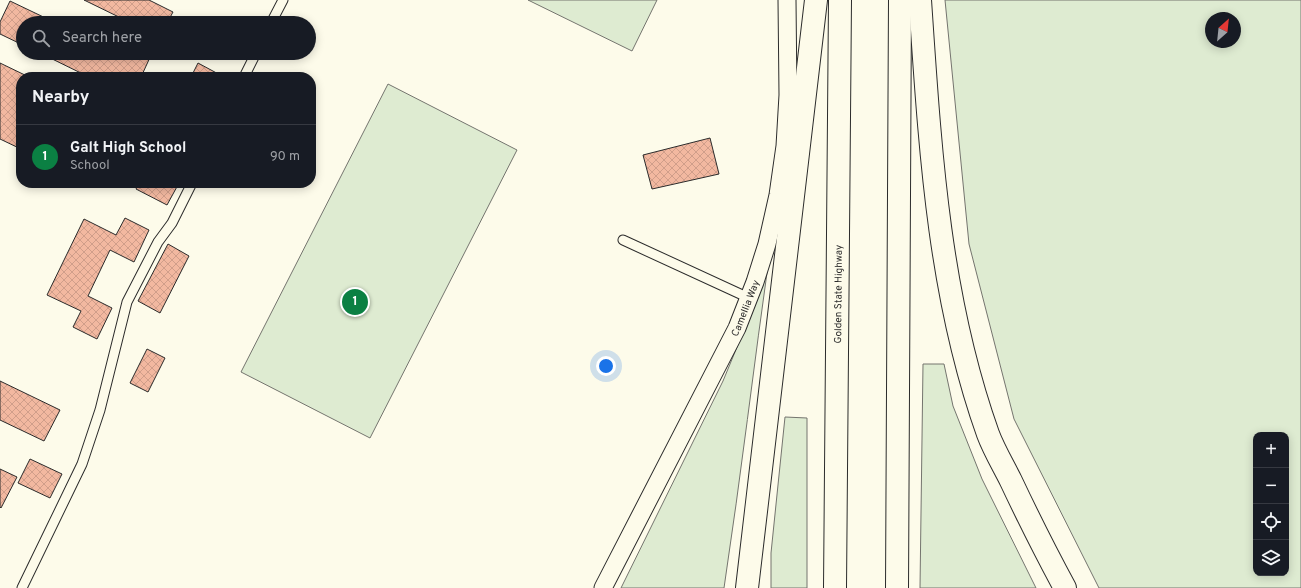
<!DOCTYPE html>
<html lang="en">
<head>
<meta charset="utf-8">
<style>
  body { margin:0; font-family:Overpass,sans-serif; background:#20242c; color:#f1f3f6 }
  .controls { position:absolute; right:12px; bottom:12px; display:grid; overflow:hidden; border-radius:8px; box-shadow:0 2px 10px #0003 }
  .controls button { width:36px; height:36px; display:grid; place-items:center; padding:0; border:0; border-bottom:1px solid #363941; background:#171b24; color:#f1f3f6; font:20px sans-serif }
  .compass { position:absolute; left:1205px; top:12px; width:36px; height:36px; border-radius:50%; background:#171b24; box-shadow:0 2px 10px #0003; rotate:27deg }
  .you { position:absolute; left:606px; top:366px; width:14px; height:14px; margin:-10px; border:3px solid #fff; border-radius:50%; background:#1a73e8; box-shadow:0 0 0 6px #1a73e833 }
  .badge { display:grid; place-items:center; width:26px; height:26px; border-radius:50%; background:#0b8043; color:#fff; font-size:13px; font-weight:700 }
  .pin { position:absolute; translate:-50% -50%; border:2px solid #fff; box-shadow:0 1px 4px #0006 }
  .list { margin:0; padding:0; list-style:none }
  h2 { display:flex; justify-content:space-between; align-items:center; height:52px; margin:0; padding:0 16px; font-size:17px }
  h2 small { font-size:13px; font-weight:400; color:#9ea1a6 }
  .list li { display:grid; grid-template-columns:26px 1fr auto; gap:12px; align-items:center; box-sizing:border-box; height:64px; padding:0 16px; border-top:1px solid #363941 }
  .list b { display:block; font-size:15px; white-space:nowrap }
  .list p { margin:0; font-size:13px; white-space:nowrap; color:#9ea1a6 }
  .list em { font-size:13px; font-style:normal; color:#9ea1a6 }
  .icon { flex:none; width:22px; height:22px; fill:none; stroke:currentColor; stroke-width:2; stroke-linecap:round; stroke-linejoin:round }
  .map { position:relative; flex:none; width:1301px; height:588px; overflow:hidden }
  .search { position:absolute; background:#171b24; box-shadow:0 2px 10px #0003; left:16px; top:16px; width:300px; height:44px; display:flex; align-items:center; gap:10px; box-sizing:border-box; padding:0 14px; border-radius:22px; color:#9ea1a6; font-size:15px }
  .panel { position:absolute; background:#171b24; box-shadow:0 2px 10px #0003; left:16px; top:72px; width:300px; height:116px; border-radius:16px }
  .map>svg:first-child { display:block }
</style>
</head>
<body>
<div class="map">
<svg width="1301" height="588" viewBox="0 0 1301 588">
  <defs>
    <pattern id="building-cross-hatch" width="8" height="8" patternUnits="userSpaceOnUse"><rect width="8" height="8" fill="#f2b8a0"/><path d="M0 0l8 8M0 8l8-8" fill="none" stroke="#d09e8a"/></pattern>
  </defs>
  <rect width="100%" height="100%" fill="#fdfbea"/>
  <!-- green -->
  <g fill="#deebd1" stroke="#74746e" fill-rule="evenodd">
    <path d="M 528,0 L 657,0 L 632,51 Z"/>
    <path d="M 945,0 L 1301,0 L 1301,588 L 1099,588 L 1014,419 L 969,244 ZM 1211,18 L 1235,18 L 1235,42 L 1211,42 ZM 1256,435 L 1286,435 L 1286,573 L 1256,573 Z"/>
    <path d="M 388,84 L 517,150 L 370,438 L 241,372 Z"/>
    <path d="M 770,251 C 754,363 741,476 724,588 L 621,588 L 723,381 L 742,335 Z"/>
    <path d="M 923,364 L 944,364 L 953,406 L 982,479 L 1036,588 L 920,588 Z"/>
    <path d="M 785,417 L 807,418 L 807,588 L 771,588 L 771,553 Z"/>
  </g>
  <!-- building -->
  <g fill="url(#building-cross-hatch)" stroke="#2b2b2b">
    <path d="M 84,0 L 149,0 L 173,12 L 167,23 L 121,23 L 123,19 Z"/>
    <path d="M 10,1 L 56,23 L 23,23 L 23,45 L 0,34 L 0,22 Z"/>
    <path d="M 40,53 L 152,53 L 141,77 L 89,77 Z"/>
    <path d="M 0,63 L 29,77 L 21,77 L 21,149 L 0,139 Z"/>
    <path d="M 198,63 L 224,77 L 191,77 Z"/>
    <path d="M 710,138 L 719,174 L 652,189 L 643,155 Z"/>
    <path d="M 139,183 L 179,183 L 167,205 L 136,189 Z"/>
    <path d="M 125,218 L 149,230 L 134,262 L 110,250 L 88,296 L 112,308 L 97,339 L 73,327 L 81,311 L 47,295 L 84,219 L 116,235 Z"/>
    <path d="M 168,244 L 189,256 L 160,313 L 138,301 Z"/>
    <path d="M 147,349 L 165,358 L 148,392 L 130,383 Z"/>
    <path d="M 0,381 L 60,410 L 44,441 L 0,420 Z"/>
    <path d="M 30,459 L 62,474 L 50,498 L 18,483 Z"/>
    <path d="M 0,469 L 17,477 L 1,508 L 0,507 Z"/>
  </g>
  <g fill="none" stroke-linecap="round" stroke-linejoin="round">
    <!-- service casing -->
    <g stroke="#2b2b2b" stroke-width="11">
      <g id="service">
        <path d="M 271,23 L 283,0"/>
        <path d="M 244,77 L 256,53"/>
        <path d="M 623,240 L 749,298"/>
        <path d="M 22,588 L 82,464 L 100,410 L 127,302 L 158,242 L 172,223 L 192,183"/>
      </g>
    </g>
    <!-- minor casing -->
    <g stroke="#2b2b2b" stroke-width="19">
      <g id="minor">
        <path id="s1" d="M 603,588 L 737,328 L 755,282 L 767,244 L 778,195 L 785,146 L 788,95 L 787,0"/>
      </g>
    </g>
    <!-- motorway casing -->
    <g stroke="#2b2b2b" stroke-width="24">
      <g id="motorway">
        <path d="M 920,0 C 930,146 938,294 988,434 C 994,450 1003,465 1011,481 C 1028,517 1046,553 1065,588"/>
        <path d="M 747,588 L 816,0"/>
        <path id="s2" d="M 835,588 L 840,0"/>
        <path d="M 897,588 L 900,0"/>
      </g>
    </g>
    <!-- service -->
    <use href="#service" stroke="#fdfbea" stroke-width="9"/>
    <!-- minor -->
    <use href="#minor" stroke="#fdfbea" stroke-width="17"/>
    <!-- motorway -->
    <use href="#motorway" stroke="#fdfbea" stroke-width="22"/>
  </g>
  <g text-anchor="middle" stroke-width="3" stroke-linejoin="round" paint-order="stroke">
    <!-- street labels -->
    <g font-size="10" fill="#2b2b2b" stroke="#fdfbea">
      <text dy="4" stroke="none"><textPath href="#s2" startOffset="294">Golden State Highway</textPath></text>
      <text dy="4" stroke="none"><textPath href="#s1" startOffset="314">Camellia Way</textPath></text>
    </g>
  </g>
</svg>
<div class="controls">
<button>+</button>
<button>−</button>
<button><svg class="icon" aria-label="locate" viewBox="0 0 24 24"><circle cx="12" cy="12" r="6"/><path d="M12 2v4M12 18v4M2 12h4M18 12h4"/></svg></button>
<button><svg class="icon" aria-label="layers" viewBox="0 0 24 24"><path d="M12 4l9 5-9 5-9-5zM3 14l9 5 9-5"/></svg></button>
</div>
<svg class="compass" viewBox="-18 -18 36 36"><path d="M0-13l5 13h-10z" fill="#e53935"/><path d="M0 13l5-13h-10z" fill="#9ea1a6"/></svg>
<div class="you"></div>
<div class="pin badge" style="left:355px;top:302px">1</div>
<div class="search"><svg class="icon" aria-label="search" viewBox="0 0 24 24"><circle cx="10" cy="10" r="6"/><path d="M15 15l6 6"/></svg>Search here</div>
<section class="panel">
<h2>Nearby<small></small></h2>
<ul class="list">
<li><span class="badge">1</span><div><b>Galt High School</b><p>School</p></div><em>90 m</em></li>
</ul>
</section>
</div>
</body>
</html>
